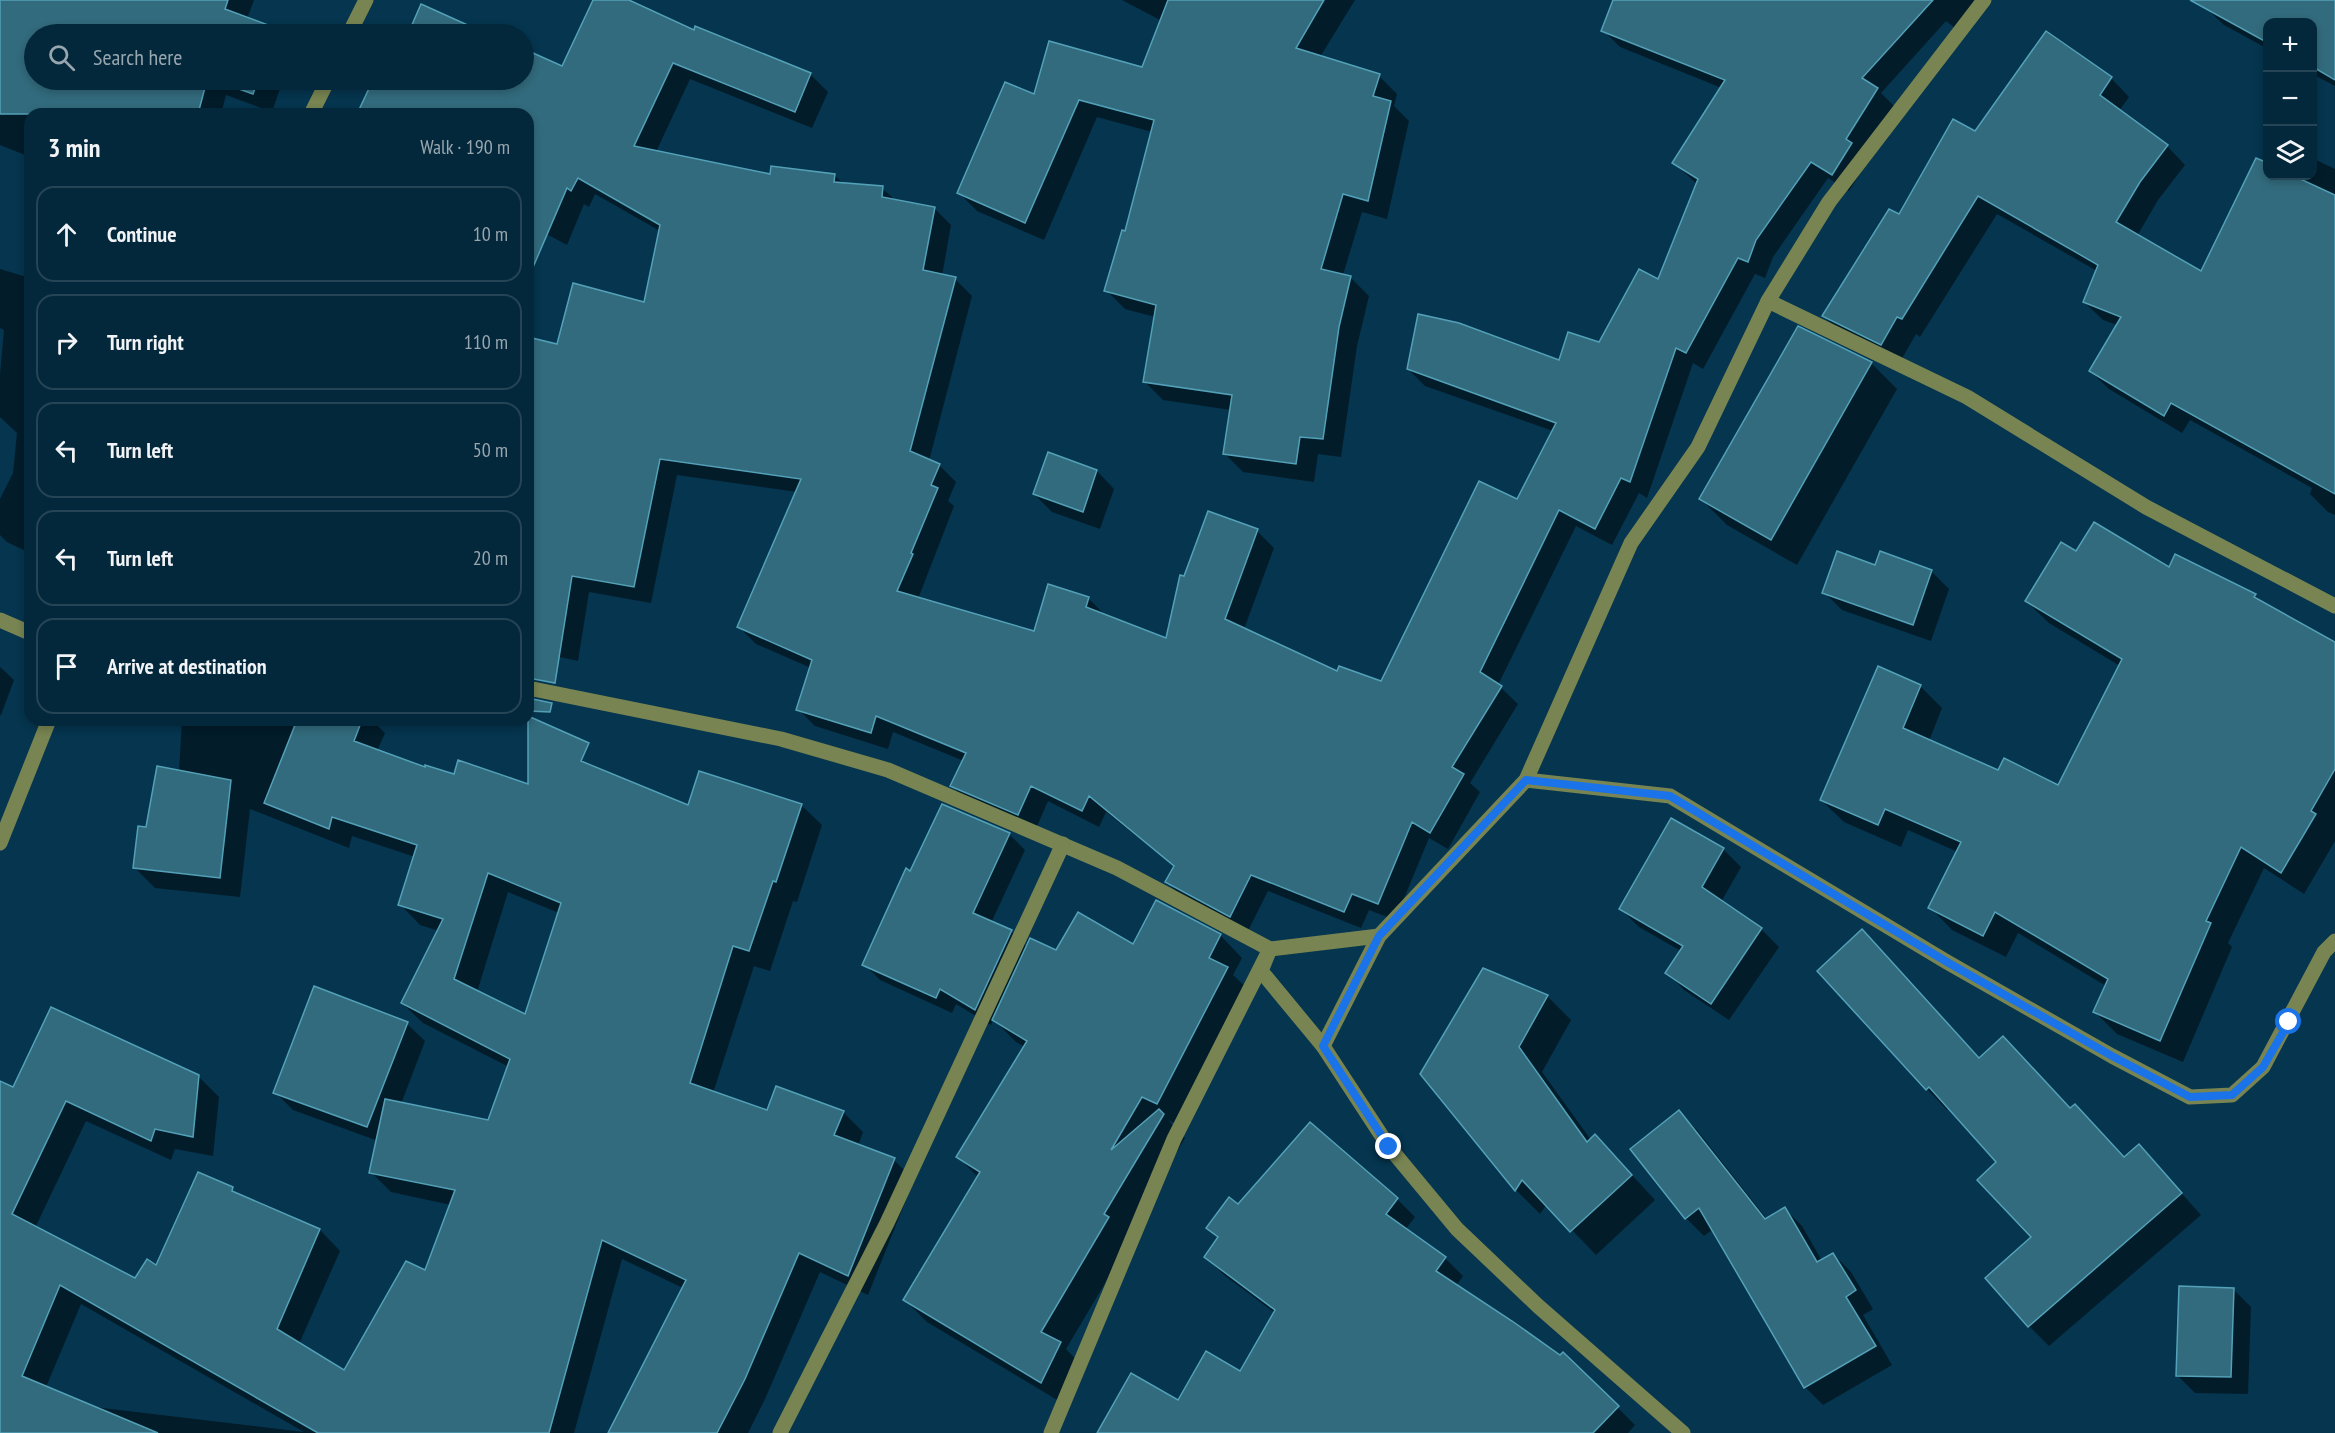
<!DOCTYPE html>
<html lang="en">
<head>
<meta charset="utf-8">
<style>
  body { margin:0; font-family:"PT Sans Narrow",sans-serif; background:#123446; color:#f1f3f6 }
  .controls { position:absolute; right:18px; top:18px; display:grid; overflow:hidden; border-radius:12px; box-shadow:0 3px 9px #0003 }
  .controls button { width:54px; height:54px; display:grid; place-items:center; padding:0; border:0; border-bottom:2px solid #254455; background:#04283b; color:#f1f3f6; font:30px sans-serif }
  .stop { position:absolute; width:18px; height:18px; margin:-14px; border:4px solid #1a73e8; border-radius:50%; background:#fff }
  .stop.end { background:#1a73e8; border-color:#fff; box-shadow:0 2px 6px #0008 }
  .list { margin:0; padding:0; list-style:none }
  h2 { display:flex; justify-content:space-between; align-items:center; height:78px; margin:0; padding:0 24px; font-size:26px }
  h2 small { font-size:20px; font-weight:400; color:#97a6af }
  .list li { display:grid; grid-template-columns:39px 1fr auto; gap:18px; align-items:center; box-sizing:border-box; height:96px; margin:0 12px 12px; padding:0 12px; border:2px solid #254455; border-radius:18px }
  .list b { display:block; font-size:22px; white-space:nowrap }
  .list em { font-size:20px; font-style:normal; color:#97a6af }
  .icon { flex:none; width:33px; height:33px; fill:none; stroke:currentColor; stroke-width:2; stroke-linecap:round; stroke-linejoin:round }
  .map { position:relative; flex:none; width:2335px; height:1433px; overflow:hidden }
  .search { position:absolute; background:#04283b; box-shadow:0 3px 9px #0003; left:24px; top:24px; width:510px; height:66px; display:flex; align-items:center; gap:15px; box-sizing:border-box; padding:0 21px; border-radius:33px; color:#97a6af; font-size:22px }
  .panel { position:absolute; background:#04283b; box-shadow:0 3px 9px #0003; left:24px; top:108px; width:510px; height:618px; border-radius:18px }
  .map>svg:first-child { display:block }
</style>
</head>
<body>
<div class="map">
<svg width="2335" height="1433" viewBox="0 0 2335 1433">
  <rect width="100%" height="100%" fill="#05354f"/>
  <!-- shadow -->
  <g fill="#0007" fill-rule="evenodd">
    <path d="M 0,0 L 26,0 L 110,34 L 34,34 L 34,80 L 283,80 L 272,112 L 226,95 L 221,114 L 30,114 L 30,157 L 0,145 Z"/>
    <path d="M 152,0 L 254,0 L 247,19 L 275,29 L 281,34 L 139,34 Z"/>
    <path d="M 595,0 L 625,0 L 694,32 L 696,28 L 811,75 L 828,92 L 812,128 L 690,79 L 656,152 L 771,176 L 834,175 L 844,184 L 882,188 L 896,201 L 934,208 L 951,225 L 942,276 L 955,279 L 972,296 L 929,461 L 939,465 L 956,482 L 948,501 L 954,506 L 918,599 L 1035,633 L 1088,598 L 1105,615 L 1167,640 L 1185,578 L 1209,513 L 1257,531 L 1274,548 L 1244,629 L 1338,673 L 1382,683 L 1518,501 L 1553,431 L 1425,386 L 1408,369 L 1560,362 L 1599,344 L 1658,281 L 1697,184 L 1674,163 L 1722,88 L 1620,47 L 1603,30 L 1615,0 L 1988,0 L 1962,33 L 1946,21 L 1881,93 L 1894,106 L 1868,161 L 1849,191 L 1828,178 L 1773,257 L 1765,278 L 1755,274 L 1703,369 L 1693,363 L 1647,498 L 1639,493 L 1612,545 L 1576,526 L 1498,685 L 1518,704 L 1470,783 L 1480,792 L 1448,849 L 1429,838 L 1395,920 L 1369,910 L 1361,928 L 1268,891 L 1247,933 L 1184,899 L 1167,882 L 1175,867 L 1106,812 L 1099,827 L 1048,801 L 1035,831 L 969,803 L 952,786 L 964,761 L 893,732 L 888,749 L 815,726 L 798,709 L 811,668 L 756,644 L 739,627 L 797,492 L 677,475 L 651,603 L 589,592 L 578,661 L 528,650 L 528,338 L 558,346 L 645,304 L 660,231 L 595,194 L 589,207 L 584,204 L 567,245 L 528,224 L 528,114 L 357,114 L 374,80 L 524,80 L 524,51 L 563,68 Z"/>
    <path d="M 1122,0 L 1355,0 L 1320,57 L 1379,76 L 1397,94 L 1394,106 L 1409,121 L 1387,219 L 1362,212 L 1343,275 L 1350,277 L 1369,296 L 1357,346 L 1341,457 L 1318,454 L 1314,482 L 1243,472 L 1224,453 L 1231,410 L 1163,400 L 1144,381 L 1155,317 L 1125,309 L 1106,290 L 1126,232 L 1152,132 L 1097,117 L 1044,240 L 977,211 L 959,193 L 1035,96 L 1313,118 L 1318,103 Z"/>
    <path d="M 2210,0 L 2335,0 L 2335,86 L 2312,74 L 2312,22 L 2268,22 L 2268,49 L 2224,25 L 2206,8 Z"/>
    <path d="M 422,6 L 486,34 L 409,34 Z"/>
    <path d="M 2111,78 L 2129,97 L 2119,111 L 2167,146 L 2185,165 L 2158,200 L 2137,236 L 2201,273 L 2268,176 L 2312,176 L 2312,158 L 2335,169 L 2335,515 L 2328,512 L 2310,494 L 2312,488 L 2190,420 L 2182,433 L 2109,389 L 2090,371 L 2117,325 L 2103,320 L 2084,302 L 2097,271 L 1997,214 L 1920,337 L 1916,334 L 1900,362 L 1842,334 L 1824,316 L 1899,216 L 1976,133 Z"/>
    <path d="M 0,269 L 30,278 L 30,553 L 7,542 L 0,535 L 0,499 L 13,473 L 17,433 L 0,417 L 0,374 L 4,330 L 0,328 Z"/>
    <path d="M 1871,363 L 1897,389 L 1797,565 L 1727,525 L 1701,499 Z"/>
    <path d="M 1049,454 L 1097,471 L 1114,489 L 1100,529 L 1052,512 L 1034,494 Z"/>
    <path d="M 2076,553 L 2169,569 L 2255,595 L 2263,604 L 2335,644 L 2335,841 L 2304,894 L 2264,868 L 2228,943 L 2232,947 L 2183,1062 L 2117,1034 L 2095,1012 L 2106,986 L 2018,933 L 2006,957 L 1952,930 L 1930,907 L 1958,852 L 1908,830 L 1901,847 L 1844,822 L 1821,800 L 1920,686 L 1942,708 L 1929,741 L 1999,772 L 2058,787 L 2120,666 L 2049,623 L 2026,601 Z"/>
    <path d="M 1876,567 L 1931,571 L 1949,589 L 1931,641 L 1842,610 L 1824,592 Z"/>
    <path d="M 0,667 L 14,680 L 1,715 L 0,715 Z"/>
    <path d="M 182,720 L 372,720 L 385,733 L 377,751 L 426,769 L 539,790 L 689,807 L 801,805 L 822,825 L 797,902 L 793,901 L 770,971 L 754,966 L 713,1093 L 767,1112 L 843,1112 L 863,1132 L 858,1146 L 894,1160 L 914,1180 L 868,1295 L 820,1272 L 765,1399 L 748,1433 L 609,1433 L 683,1288 L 622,1259 L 574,1433 L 0,1433 L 0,1109 L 198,1076 L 219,1097 L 213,1156 L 175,1149 L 171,1160 L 86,1121 L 35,1228 L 136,1280 L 157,1267 L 232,1189 L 239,1196 L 320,1230 L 340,1251 L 299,1344 L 345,1372 L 425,1272 L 451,1205 L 391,1192 L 371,1172 L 378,1141 L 293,1110 L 275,1092 L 407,1024 L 425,1041 L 401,1104 L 489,1122 L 509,1067 L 423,1023 L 402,1003 L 439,931 L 420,925 L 400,904 L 415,857 L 352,836 L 349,848 L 250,809 L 240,897 L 155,888 L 135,868 L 147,829 L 179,772 ZM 508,892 L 559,913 L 526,1016 L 477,992 ZM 81,1304 L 304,1432 L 94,1407 L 46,1387 Z"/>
    <path d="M 1009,834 L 1025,850 L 991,923 L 1011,931 L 1027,947 L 1057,952 L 1134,946 L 1220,935 L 1242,958 L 1233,975 L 1249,990 L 1180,1126 L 1168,1120 L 1185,1138 L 1126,1237 L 1130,1241 L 1066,1349 L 1082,1366 L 1064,1404 L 927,1322 L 905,1300 L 978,1177 L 958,1157 L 1025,1047 L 1016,1042 L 993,1019 L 991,1025 L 956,1004 L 952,1013 L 880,980 L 864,964 L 911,873 Z"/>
    <path d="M 1723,849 L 1741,867 L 1721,902 L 1761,929 L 1779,947 L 1729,1020 L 1684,990 L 1667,972 L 1681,951 L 1639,927 L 1621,909 Z"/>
    <path d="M 1862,932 L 1980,1059 L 2070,1110 L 2125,1158 L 2139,1146 L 2201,1215 L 2049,1346 L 2029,1326 L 2033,1238 L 1998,1162 L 1949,1108 L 1947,1110 L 1927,1089 Z"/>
    <path d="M 1547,996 L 1571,1020 L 1542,1072 L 1591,1140 L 1619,1161 L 1655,1200 L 1596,1255 L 1547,1204 L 1540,1214 L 1516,1190 L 1422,1074 Z"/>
    <path d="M 1679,1112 L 1697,1130 L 1767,1219 L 1785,1209 L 1802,1226 L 1822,1261 L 1833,1254 L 1851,1272 L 1873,1309 L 1863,1315 L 1892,1365 L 1823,1405 L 1805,1387 L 1713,1229 L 1704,1236 L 1686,1218 L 1632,1149 Z"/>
    <path d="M 1397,1199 L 1415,1217 L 1405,1230 L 1445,1258 L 1463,1276 L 1456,1286 L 1617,1407 L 1635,1425 L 1628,1433 L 1098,1433 L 1179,1402 L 1241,1373 L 1275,1313 L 1224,1275 L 1206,1257 L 1219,1239 L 1208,1228 L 1238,1206 Z"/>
    <path d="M 2233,1289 L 2251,1307 L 2248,1394 L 2195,1393 L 2177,1375 Z"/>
  </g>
  <!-- building -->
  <g fill="#326b7d" stroke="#53a1b8" stroke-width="1.5" fill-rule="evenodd">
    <path d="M 0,0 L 228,0 L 225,9 L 276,28 L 274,34 L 34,34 L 34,80 L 207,80 L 198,114 L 0,114 Z"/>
    <path d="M 593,0 L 629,0 L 694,30 L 695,26 L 811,73 L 795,112 L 673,63 L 634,146 L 770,174 L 771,166 L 835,174 L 834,182 L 883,186 L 882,197 L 935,207 L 923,270 L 956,277 L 910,451 L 940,464 L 931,485 L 938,488 L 911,553 L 913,554 L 897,591 L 1034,631 L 1048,584 L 1089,597 L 1086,607 L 1166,638 L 1180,575 L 1184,576 L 1208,511 L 1258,529 L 1225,619 L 1337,671 L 1339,666 L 1381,681 L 1479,481 L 1517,499 L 1556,423 L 1407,369 L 1418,314 L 1459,323 L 1559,360 L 1568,332 L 1599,342 L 1639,269 L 1658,279 L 1698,179 L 1672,163 L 1725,80 L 1601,31 L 1613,0 L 1933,0 L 1862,78 L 1878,88 L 1846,139 L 1852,143 L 1832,175 L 1811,162 L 1756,240 L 1748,262 L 1738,258 L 1686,353 L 1676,348 L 1630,482 L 1621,478 L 1595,529 L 1559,510 L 1480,672 L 1502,686 L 1452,767 L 1464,774 L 1430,833 L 1412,822 L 1378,904 L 1352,894 L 1344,912 L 1251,875 L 1230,917 L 1165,882 L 1174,866 L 1089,796 L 1082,811 L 1031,786 L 1018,815 L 950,786 L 966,753 L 876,716 L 871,733 L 796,710 L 812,660 L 737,627 L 801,479 L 660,459 L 634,587 L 572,576 L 555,683 L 528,678 L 528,337 L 557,344 L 573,283 L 644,302 L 660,225 L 578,178 L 571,191 L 567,188 L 528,279 L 528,114 L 357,114 L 373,80 L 524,80 L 524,49 L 562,66 Z"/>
    <path d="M 1168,0 L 1324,0 L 1296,48 L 1380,74 L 1373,96 L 1391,101 L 1368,201 L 1343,194 L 1321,269 L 1351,276 L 1339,327 L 1323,439 L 1300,437 L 1296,464 L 1223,454 L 1232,395 L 1143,382 L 1156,305 L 1104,291 L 1122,230 L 1125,231 L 1154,120 L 1079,100 L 1025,223 L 957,193 L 1005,82 L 1034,94 L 1049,41 L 1142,67 Z"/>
    <path d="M 2190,0 L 2335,0 L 2335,80 L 2313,67 L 2313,22 L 2268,22 L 2268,43 Z"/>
    <path d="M 421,4 L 472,27 L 490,34 L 408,34 Z"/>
    <path d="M 2046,31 L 2112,77 L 2100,95 L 2168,145 L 2140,182 L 2116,222 L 2201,271 L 2256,158 L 2268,163 L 2268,176 L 2294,176 L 2335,195 L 2335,494 L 2171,403 L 2164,416 L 2089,371 L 2121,317 L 2083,302 L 2098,265 L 1978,196 L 1902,319 L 1897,317 L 1881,345 L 1822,316 L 1889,209 L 1899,214 L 1953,119 L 1975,131 Z"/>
    <path d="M 214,80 L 258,80 L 253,94 Z"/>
    <path d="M 1798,326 L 1872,362 L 1771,540 L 1699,499 Z"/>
    <path d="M 1048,452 L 1097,470 L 1083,512 L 1033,494 Z"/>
    <path d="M 2094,522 L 2169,567 L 2175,554 L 2256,594 L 2254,597 L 2335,642 L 2335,769 L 2311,811 L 2316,814 L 2281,873 L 2241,847 L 2206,921 L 2211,923 L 2160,1041 L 2093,1012 L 2108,979 L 1995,912 L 1983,936 L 1928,908 L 1961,842 L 1885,809 L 1878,825 L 1820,800 L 1878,666 L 1921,685 L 1903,728 L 1998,770 L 2004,758 L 2058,785 L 2122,659 L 2025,601 L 2061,542 L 2076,551 Z"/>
    <path d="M 1837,551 L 1875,565 L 1880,551 L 1932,570 L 1913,625 L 1822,593 Z"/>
    <path d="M 528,698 L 552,703 L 550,712 L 528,711 Z"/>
    <path d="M 528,716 L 589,743 L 581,761 L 688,805 L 699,771 L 802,804 L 776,882 L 773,881 L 749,951 L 733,946 L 690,1083 L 767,1110 L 776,1086 L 844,1111 L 834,1135 L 895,1158 L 848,1276 L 799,1253 L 745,1379 L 717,1433 L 608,1433 L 686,1280 L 602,1240 L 549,1433 L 318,1433 L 60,1285 L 22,1376 L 158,1433 L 0,1433 L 0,1081 L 13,1087 L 51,1007 L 199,1075 L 193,1137 L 155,1129 L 151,1141 L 66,1101 L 12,1214 L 135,1278 L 147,1259 L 156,1265 L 198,1172 L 233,1187 L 232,1191 L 320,1229 L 277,1329 L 344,1370 L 406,1261 L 425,1270 L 455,1190 L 369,1173 L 385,1099 L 488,1120 L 510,1059 L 401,1003 L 443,919 L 398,905 L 417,845 L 332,817 L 329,829 L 264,803 L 297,720 L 362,720 L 354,741 L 425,767 L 425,765 L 454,774 L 458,760 L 528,784 ZM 488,873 L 561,903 L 525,1014 L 454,979 Z"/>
    <path d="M 157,766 L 231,780 L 220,878 L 133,868 L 138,826 L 146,827 Z"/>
    <path d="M 942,804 L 1010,833 L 973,913 L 1012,930 L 975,1010 L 940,989 L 936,998 L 862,965 L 906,868 L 910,871 Z"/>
    <path d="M 1671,818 L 1724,848 L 1702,887 L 1762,928 L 1711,1004 L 1665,973 L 1683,946 L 1619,909 Z"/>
    <path d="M 1156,900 L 1221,934 L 1209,958 L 1228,967 L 1157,1104 L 1142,1097 L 1111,1150 L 1159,1109 L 1164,1114 L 1104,1214 L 1109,1217 L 1041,1332 L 1061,1342 L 1041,1383 L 903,1300 L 980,1172 L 956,1157 L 1027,1041 L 992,1020 L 1030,938 L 1056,950 L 1078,912 L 1133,944 Z"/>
    <path d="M 1862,929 L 1979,1058 L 2003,1036 L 2070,1108 L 2075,1104 L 2124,1157 L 2139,1144 L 2182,1193 L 2028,1327 L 1985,1278 L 2031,1237 L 1977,1180 L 1996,1162 L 1929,1087 L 1926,1090 L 1817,971 Z"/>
    <path d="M 1483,968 L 1548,995 L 1519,1047 L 1587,1142 L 1595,1134 L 1632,1175 L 1570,1232 L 1522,1180 L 1515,1191 L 1420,1074 Z"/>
    <path d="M 314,986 L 408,1022 L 367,1127 L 273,1093 Z"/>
    <path d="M 1679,1110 L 1765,1219 L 1785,1207 L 1817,1262 L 1833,1253 L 1856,1290 L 1846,1297 L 1876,1346 L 1804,1388 L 1699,1208 L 1685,1219 L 1630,1149 Z"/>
    <path d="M 1310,1122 L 1398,1198 L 1386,1214 L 1446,1257 L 1436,1271 L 1512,1321 L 1560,1355 L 1563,1352 L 1619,1406 L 1593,1433 L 1097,1433 L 1131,1373 L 1178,1400 L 1206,1351 L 1240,1371 L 1275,1310 L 1204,1257 L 1218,1237 L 1206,1228 L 1229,1197 L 1238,1204 Z"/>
    <path d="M 2179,1286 L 2234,1288 L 2231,1377 L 2176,1376 Z"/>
  </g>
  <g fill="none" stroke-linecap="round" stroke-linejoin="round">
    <!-- minor -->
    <g stroke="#788451" stroke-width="15">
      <path d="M 349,34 L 366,0"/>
      <path d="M 311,114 L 328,80"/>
      <path d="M 1768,301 L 1967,397 L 2146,507 L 2335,606"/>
      <path d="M 0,620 L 30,633"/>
      <path d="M 528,688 L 781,739 L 888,770 L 1117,868 L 1270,949 L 1261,971 L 1323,1046 L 1389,1147 L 1457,1229 L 1538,1306 L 1683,1433"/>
      <path d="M 1526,780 L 1670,796 L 1947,962 L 2112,1056 L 2190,1097 L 2232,1095 L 2263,1067 L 2324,952 L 2335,941"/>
      <path d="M 0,843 L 49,720"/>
      <path d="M 1323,1046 L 1379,936 L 1526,780 L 1631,543 L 1698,447 L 1768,301 L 1829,202 L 1984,0"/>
      <path d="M 780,1433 L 887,1223 L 1063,844"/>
      <path d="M 1051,1433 L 1174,1139 L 1270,949 L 1379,936"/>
    </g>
  </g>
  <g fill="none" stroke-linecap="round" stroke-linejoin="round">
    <!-- route -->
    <path stroke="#1a73e8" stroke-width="8" d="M 1389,1147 L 1323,1046 L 1379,936 L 1526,780 L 1670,796 L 1947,962 L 2112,1056 L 2190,1097 L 2232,1095 L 2263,1067 L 2289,1022"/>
  </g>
</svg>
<div class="controls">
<button>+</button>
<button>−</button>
<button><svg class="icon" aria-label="layers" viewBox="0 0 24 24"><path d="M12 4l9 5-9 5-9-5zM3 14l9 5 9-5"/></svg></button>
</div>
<div class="stop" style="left:2289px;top:1022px"></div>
<div class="stop end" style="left:1389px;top:1147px"></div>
<div class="search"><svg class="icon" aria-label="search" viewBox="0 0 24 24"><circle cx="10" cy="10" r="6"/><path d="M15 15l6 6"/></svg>Search here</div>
<section class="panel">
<h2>3 min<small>Walk · 190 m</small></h2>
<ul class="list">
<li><svg class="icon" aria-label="ahead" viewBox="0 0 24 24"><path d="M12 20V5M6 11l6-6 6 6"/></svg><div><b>Continue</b></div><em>10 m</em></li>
<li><svg class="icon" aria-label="right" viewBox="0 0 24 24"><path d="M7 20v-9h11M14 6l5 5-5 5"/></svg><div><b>Turn right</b></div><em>110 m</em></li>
<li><svg class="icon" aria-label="left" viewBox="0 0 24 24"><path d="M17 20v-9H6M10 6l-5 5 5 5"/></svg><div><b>Turn left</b></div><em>50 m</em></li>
<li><svg class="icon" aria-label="left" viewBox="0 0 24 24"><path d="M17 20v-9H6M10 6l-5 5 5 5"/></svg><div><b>Turn left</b></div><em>20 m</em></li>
<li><svg class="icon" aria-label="arrive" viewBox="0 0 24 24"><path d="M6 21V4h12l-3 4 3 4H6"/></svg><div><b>Arrive at destination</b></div></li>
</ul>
</section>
</div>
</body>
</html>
